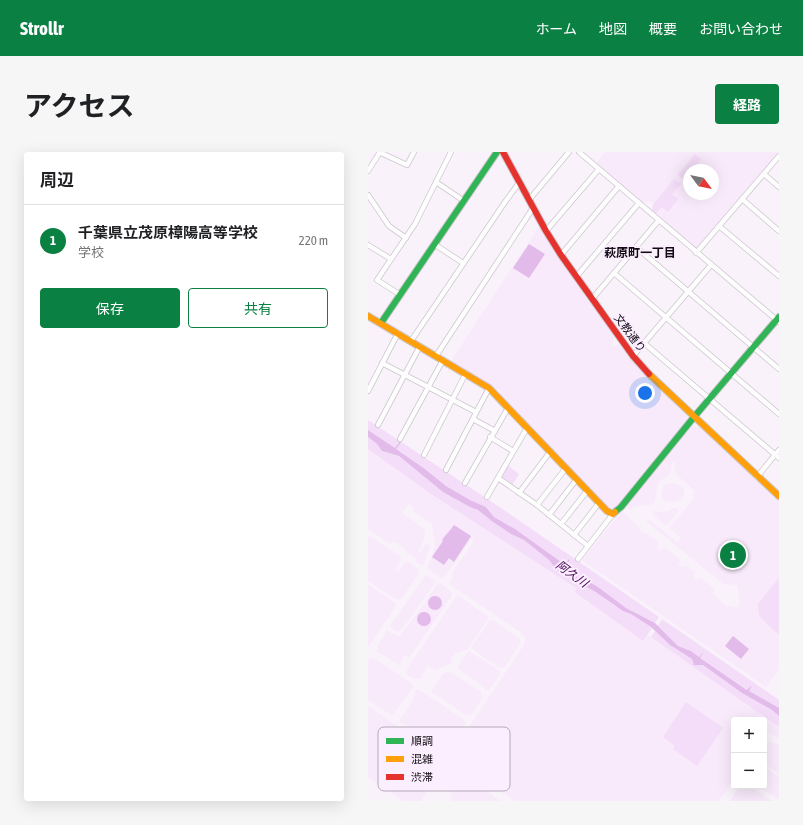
<!DOCTYPE html>
<html lang="ja">
<head>
<meta charset="utf-8">
<style>
  body { margin:0; font-family:"Asap Condensed","Noto Sans JP",sans-serif; background:#f6f6f6; color:#202124 }
  .controls { position:absolute; right:12px; bottom:12px; display:grid; overflow:hidden; border-radius:4px; box-shadow:0 4px 16px #0002 }
  .controls button { width:36px; height:36px; display:grid; place-items:center; padding:0; border:0; border-bottom:1px solid #e0e0e0; background:#fff; color:#202124; font:20px sans-serif }
  .compass { position:absolute; left:315px; top:12px; width:36px; height:36px; border-radius:50%; background:#fff; box-shadow:0 4px 16px #0002; rotate:122deg }
  .you { position:absolute; left:277px; top:241px; width:14px; height:14px; margin:-10px; border:3px solid #fff; border-radius:50%; background:#1a73e8; box-shadow:0 0 0 6px #1a73e833 }
  .badge { display:grid; place-items:center; width:26px; height:26px; border-radius:50%; background:#0b8043; color:#fff; font-size:13px; font-weight:700 }
  .pin { position:absolute; translate:-50% -50%; border:2px solid #fff; box-shadow:0 1px 4px #0006 }
  .list { margin:0; padding:0; list-style:none }
  h2 { display:flex; justify-content:space-between; align-items:center; height:52px; margin:0; padding:0 16px; font-size:17px }
  h2 small { font-size:13px; font-weight:400; color:#757577 }
  .list li { display:grid; grid-template-columns:26px 1fr auto; gap:12px; align-items:center; box-sizing:border-box; height:72px; padding:0 16px; border-top:1px solid #e0e0e0 }
  .list b { display:block; font-size:15px; white-space:nowrap }
  .list p { margin:0; font-size:13px; white-space:nowrap; color:#757577 }
  .list em { font-size:13px; font-style:normal; color:#757577 }
  .actions { display:flex; gap:8px; padding:12px 16px }
  .actions a { flex:1; padding:9px 0; border:1px solid #0b8043; border-radius:4px; text-align:center; font-size:14px; color:#0b8043 }
  .actions .main { background:#0b8043; color:#fff }
  .map { position:relative; flex:none; width:411px; height:649px; overflow:hidden; border-radius:4px }
  header { display:flex; align-items:center; gap:24px; box-sizing:border-box; height:56px; padding:0 20px; background:#0b8043; color:#fff }
  header strong { font-size:19px }
  nav { display:flex; gap:22px; margin-inline-start:auto; font-size:14px }
  .intro { display:flex; align-items:center; justify-content:space-between; box-sizing:border-box; height:96px; padding:0 24px }
  h1 { margin:0; font-size:28px }
  .button { padding:10px 18px; border-radius:4px; background:#0b8043; color:#fff; font-size:14px; font-weight:700 }
  main { display:flex; gap:24px; padding:0 24px }
  aside { flex:1; background:#fff; border-radius:4px; box-shadow:0 4px 16px #0002 }
  .map>svg:first-child { display:block }
</style>
</head>
<body>
<header>
<strong>Strollr</strong>
<nav><a>ホーム</a><a>地図</a><a>概要</a><a>お問い合わせ</a></nav>
</header>
<div class="intro"><h1>アクセス</h1><a class="button">経路</a></div>
<main>
<aside>
<h2>周辺<small></small></h2>
<ul class="list">
<li><span class="badge">1</span><div><b>千葉県立茂原樟陽高等学校</b><p>学校</p></div><em>220 m</em></li>
</ul>
<div class="actions"><a class="main">保存</a><a>共有</a></div>
</aside>
<div class="map">
<svg width="411" height="649" viewBox="0 0 411 649">
  <rect width="100%" height="100%" fill="#f9f2fa"/>
  <!-- built -->
  <g fill="#f8e9fb" fill-rule="evenodd">
    <path d="M 237,0 L 410,0 L 410,2 L 331,96 L 327,97 L 283,58 L 285,52 L 280,49 L 275,51 L 228,12 ZM 321,18 L 345,18 L 345,42 L 321,42 Z"/>
    <path d="M 172,73 L 189,103 L 247,184 L 244,192 L 247,194 L 252,192 L 282,228 L 320,264 L 319,269 L 247,357 L 241,357 L 139,250 L 133,243 L 132,238 L 128,238 L 117,230 L 83,209 Z"/>
    <path d="M 324,274 L 333,275 L 396,335 L 411,348 L 411,517 L 398,535 L 214,408 L 254,359 L 272,376 L 272,378 L 277,382 L 280,382 L 291,391 L 291,392 L 289,396 L 293,399 L 295,396 L 298,396 L 312,408 L 310,412 L 314,415 L 317,413 L 327,420 L 326,425 L 329,428 L 333,426 L 347,437 L 345,441 L 358,454 L 366,454 L 368,457 L 372,452 L 369,433 L 355,432 L 279,370 L 279,368 L 282,368 L 310,391 L 313,386 L 301,376 L 327,345 L 324,343 L 327,339 L 309,323 L 306,317 L 307,311 L 305,310 L 304,312 L 302,322 L 293,328 L 290,332 L 288,340 L 287,349 L 285,352 L 265,355 L 263,358 L 258,354 Z"/>
    <path d="M 0,297 L 66,344 L 291,490 L 383,555 L 411,575 L 411,587 L 399,579 L 396,583 L 396,568 L 366,568 L 366,627 L 351,649 L 147,649 L 86,607 L 83,604 L 84,600 L 142,514 L 156,493 L 157,486 L 152,480 L 81,432 L 85,425 L 85,422 L 84,421 L 106,389 L 104,386 L 77,425 L 73,426 L 60,417 L 59,415 L 65,403 L 67,393 L 64,372 L 46,360 L 45,355 L 40,352 L 34,361 L 57,377 L 57,380 L 55,390 L 50,399 L 52,401 L 58,392 L 62,394 L 56,412 L 53,413 L 48,410 L 48,407 L 39,401 L 38,398 L 27,390 L 22,392 L 0,377 Z"/>
    <path d="M 300,331 L 309,332 L 316,337 L 316,342 L 310,349 L 298,350 L 294,348 L 294,337 L 296,333 Z"/>
    <path d="M 304,356 L 308,356 L 311,359 L 298,374 L 284,362 L 287,359 L 291,360 L 302,359 Z"/>
    <path d="M 2,384 L 33,405 L 33,408 L 27,418 L 31,420 L 37,410 L 40,410 L 50,417 L 51,421 L 33,447 L 28,447 L 0,429 L 0,385 Z"/>
    <path d="M 57,424 L 60,424 L 68,429 L 41,468 L 30,480 L 23,476 L 22,474 Z"/>
    <path d="M 72,431 L 84,440 L 84,443 L 41,506 L 36,503 L 32,512 L 29,512 L 9,499 L 10,496 L 9,495 L 19,478 L 31,485 L 57,451 L 69,432 Z"/>
    <path d="M 0,433 L 27,451 L 28,454 L 0,495 Z"/>
    <path d="M 91,444 L 119,464 L 120,467 L 99,498 L 90,501 L 88,500 L 82,508 L 84,510 L 84,511 L 67,518 L 60,514 L 52,527 L 44,526 L 39,523 L 39,517 L 88,445 Z"/>
    <path d="M 122,468 L 125,468 L 152,487 L 152,491 L 137,515 L 132,516 L 103,496 Z"/>
    <path d="M 101,499 L 132,519 L 132,522 L 121,538 L 117,538 L 116,535 L 89,516 Z"/>
    <path d="M 2,506 L 6,506 L 44,532 L 45,535 L 26,561 L 23,563 L 0,548 L 0,509 Z"/>
    <path d="M 80,520 L 87,522 L 87,523 L 113,540 L 114,547 L 104,562 L 98,563 L 64,540 L 64,538 L 75,522 Z"/>
    <path d="M 50,537 L 95,567 L 97,570 L 97,572 L 81,596 L 77,599 L 32,570 L 32,568 L 46,547 L 47,539 Z"/>
    <path d="M 0,554 L 71,603 L 74,606 L 76,610 L 75,618 L 53,649 L 35,649 L 0,625 Z"/>
    <path d="M 401,590 L 407,591 L 411,594 L 411,622 L 396,611 L 396,593 Z"/>
    <path d="M 396,615 L 411,625 L 411,648 L 390,634 L 396,634 Z"/>
    <path d="M 88,620 L 91,620 L 133,649 L 85,649 L 82,645 L 84,641 L 76,636 L 75,633 L 81,623 Z"/>
    <path d="M 372,634 L 382,634 L 404,649 L 362,649 Z"/>
  </g>
  <!-- green -->
  <g fill="#f4ddf8">
    <path d="M 327,2 L 333,7 L 324,18 L 321,18 L 321,22 L 316,28 L 310,23 Z"/>
    <path d="M 306,27 L 313,32 L 304,42 L 310,47 L 300,60 L 294,55 L 288,61 L 284,57 L 286,51 Z"/>
    <path d="M 0,268 L 136,358 L 291,465 L 287,471 L 258,456 L 230,435 L 213,425 L 210,426 L 201,420 L 198,413 L 202,408 L 200,407 L 196,412 L 147,377 L 126,365 L 118,355 L 102,348 L 78,334 L 57,317 L 28,297 L 32,289 L 27,296 L 0,278 Z"/>
    <path d="M 0,285 L 9,292 L 14,299 L 31,304 L 36,308 L 54,321 L 59,327 L 68,332 L 72,337 L 102,355 L 110,358 L 125,370 L 143,382 L 156,388 L 181,408 L 188,417 L 214,433 L 226,439 L 247,454 L 263,462 L 284,476 L 275,489 L 207,440 L 208,436 L 66,344 L 0,297 Z"/>
    <path d="M 138,312 L 151,322 L 143,335 L 130,324 Z"/>
    <path d="M 411,426 L 411,483 L 397,470 L 391,463 L 390,452 Z"/>
    <path d="M 294,467 L 411,548 L 411,556 L 380,539 L 384,533 L 380,538 L 332,506 L 336,499 L 331,505 L 323,499 L 310,494 L 290,474 Z"/>
    <path d="M 287,479 L 305,495 L 324,507 L 325,511 L 327,513 L 335,513 L 374,541 L 404,558 L 411,564 L 411,575 L 283,485 Z"/>
    <path d="M 318,550 L 355,576 L 329,614 L 305,597 L 307,594 L 295,585 Z"/>
  </g>
  <!-- water -->
  <g fill="#e2bbea">
    <path d="M 161,92 L 177,102 L 161,126 L 145,116 Z"/>
    <path d="M 0,278 L 27,296 L 32,289 L 33,290 L 28,297 L 57,317 L 78,334 L 102,348 L 118,355 L 126,365 L 147,377 L 196,412 L 201,407 L 202,408 L 198,413 L 201,420 L 210,426 L 213,425 L 230,435 L 258,456 L 287,471 L 310,494 L 323,499 L 331,505 L 336,499 L 332,506 L 379,538 L 384,533 L 381,539 L 411,556 L 411,564 L 404,558 L 374,541 L 335,513 L 326,513 L 324,507 L 302,493 L 283,475 L 263,462 L 255,459 L 226,439 L 214,433 L 188,417 L 181,408 L 156,388 L 143,382 L 125,370 L 110,358 L 102,355 L 75,340 L 36,308 L 31,304 L 14,299 L 9,292 L 0,285 Z"/>
    <path d="M 86,373 L 103,384 L 86,410 L 81,406 L 76,413 L 64,405 L 75,389 L 74,388 C 77,383 82,379 86,373 Z"/>
    <circle cx="67" cy="451" r="7"/>
    <circle cx="56" cy="467" r="7"/>
    <path d="M 365,484 L 381,497 L 373,507 L 357,494 Z"/>
  </g>
  <g fill="none" stroke-linecap="round" stroke-linejoin="round">
    <!-- street casing -->
    <g stroke="#ccc7cd" stroke-width="6">
      <g id="street">
        <path d="M 11,0 L 39,13 L 46,0"/>
        <path d="M 211,0 L 411,170"/>
        <path d="M 0,19 L 12,0"/>
        <path d="M 396,22 L 411,35"/>
        <path d="M 68,30 L 96,49"/>
        <path d="M 0,43 L 21,74 L 38,86"/>
        <path d="M 374,47 L 411,79"/>
        <path d="M 161,48 L 201,0"/>
        <path d="M 351,74 L 411,124"/>
        <path d="M 178,79 L 231,17"/>
        <path d="M 66,92 L 95,111"/>
        <path d="M 0,93 L 23,107"/>
        <path d="M 268,95 L 411,217"/>
        <path d="M 328,101 L 411,4"/>
        <path d="M 193,103 L 251,34"/>
        <path d="M 246,121 L 411,262"/>
        <path d="M 208,125 L 271,51"/>
        <path d="M 31,142 L 9,128 L 47,72 L 83,0"/>
        <path d="M 224,147 L 291,68"/>
        <path d="M 43,189 L 137,50 L 151,31"/>
        <path d="M 276,191 L 411,306"/>
        <path d="M 68,204 L 165,56"/>
        <path d="M 265,204 L 343,113"/>
        <path d="M 14,211 L 108,260"/>
        <path d="M 0,239 L 30,181"/>
        <path d="M 105,267 L 127,279"/>
        <path d="M 10,273 L 52,194"/>
        <path d="M 122,285 L 145,299"/>
        <path d="M 32,287 L 75,208"/>
        <path d="M 56,303 L 98,221"/>
        <path d="M 78,318 L 121,236"/>
        <path d="M 389,325 L 411,298"/>
        <path d="M 130,326 L 169,353 L 220,394"/>
        <path d="M 97,331 L 140,256"/>
        <path d="M 151,341 L 182,300"/>
        <path d="M 119,345 L 159,276"/>
        <path d="M 169,353 L 198,316"/>
        <path d="M 181,363 L 208,328"/>
        <path d="M 193,372 L 219,339"/>
        <path d="M 206,383 L 231,351"/>
        <path d="M 210,407 L 245,362"/>
      </g>
    </g>
    <!-- fast casing -->
    <g stroke="#ccc7cd" stroke-width="8">
      <g id="fast">
        <path d="M 13,171 L 129,0"/>
        <path d="M 247,360 L 253,355 L 326,265 L 411,165"/>
      </g>
    </g>
    <!-- slow casing -->
    <g stroke="#ccc7cd" stroke-width="8">
      <g id="slow">
        <path d="M 0,164 L 121,236 L 239,359 L 245,362 L 247,360"/>
        <path d="M 281,222 L 411,344"/>
      </g>
    </g>
    <!-- jam casing -->
    <g stroke="#ccc7cd" stroke-width="8">
      <path id="jam" d="M 135,0 L 178,79 L 193,103 L 265,204 L 281,222"/>
    </g>
    <!-- street -->
    <use href="#street" stroke="#fefdfe" stroke-width="4.5"/>
    <!-- fast -->
    <use href="#fast" stroke="#30b455" stroke-width="6"/>
    <!-- slow -->
    <use href="#slow" stroke="#ff9f0a" stroke-width="6"/>
    <!-- jam -->
    <use href="#jam" stroke="#e5322d" stroke-width="6"/>
  </g>
  <g text-anchor="middle" stroke-width="4" stroke-linejoin="round" paint-order="stroke">
    <!-- street labels -->
    <g font-size="11" fill="#110c13" stroke="#fbeefe">
      <text transform="translate(262 181) rotate(53)" y="4">文教通り</text>
    </g>
    <!-- neighbourhood labels -->
    <g font-size="12" font-weight="bold" fill="#110c13" stroke="#fbeefe">
      <text x="272" y="105">萩原町一丁目</text>
    </g>
    <!-- water labels -->
    <g font-size="12" font-style="italic" fill="#440051" stroke="#fbeefe">
      <text transform="translate(204 422) rotate(36)" y="4">阿久川</text>
    </g>
  </g>
  <!-- legend -->
  <rect x="10" y="575" width="132" height="64" rx="6" fill="#fbeefe" stroke="#b5aab8" stroke-width="1"/>
  <rect x="18" y="586" width="18" height="6" fill="#30b455"/>
  <rect x="18" y="604" width="18" height="6" fill="#ff9f0a"/>
  <rect x="18" y="622" width="18" height="6" fill="#e5322d"/>
  <g font-size="11" fill="#110c13">
    <text x="43" y="593">順調</text>
    <text x="43" y="611">混雑</text>
    <text x="43" y="629">渋滞</text>
  </g>
</svg>
<div class="controls">
<button>+</button>
<button>−</button>
</div>
<svg class="compass" viewBox="-18 -18 36 36"><path d="M0-13l5 13h-10z" fill="#e53935"/><path d="M0 13l5-13h-10z" fill="#757577"/></svg>
<div class="you"></div>
<div class="pin badge" style="left:365px;top:403px">1</div>
</div>
</main>
</body>
</html>
